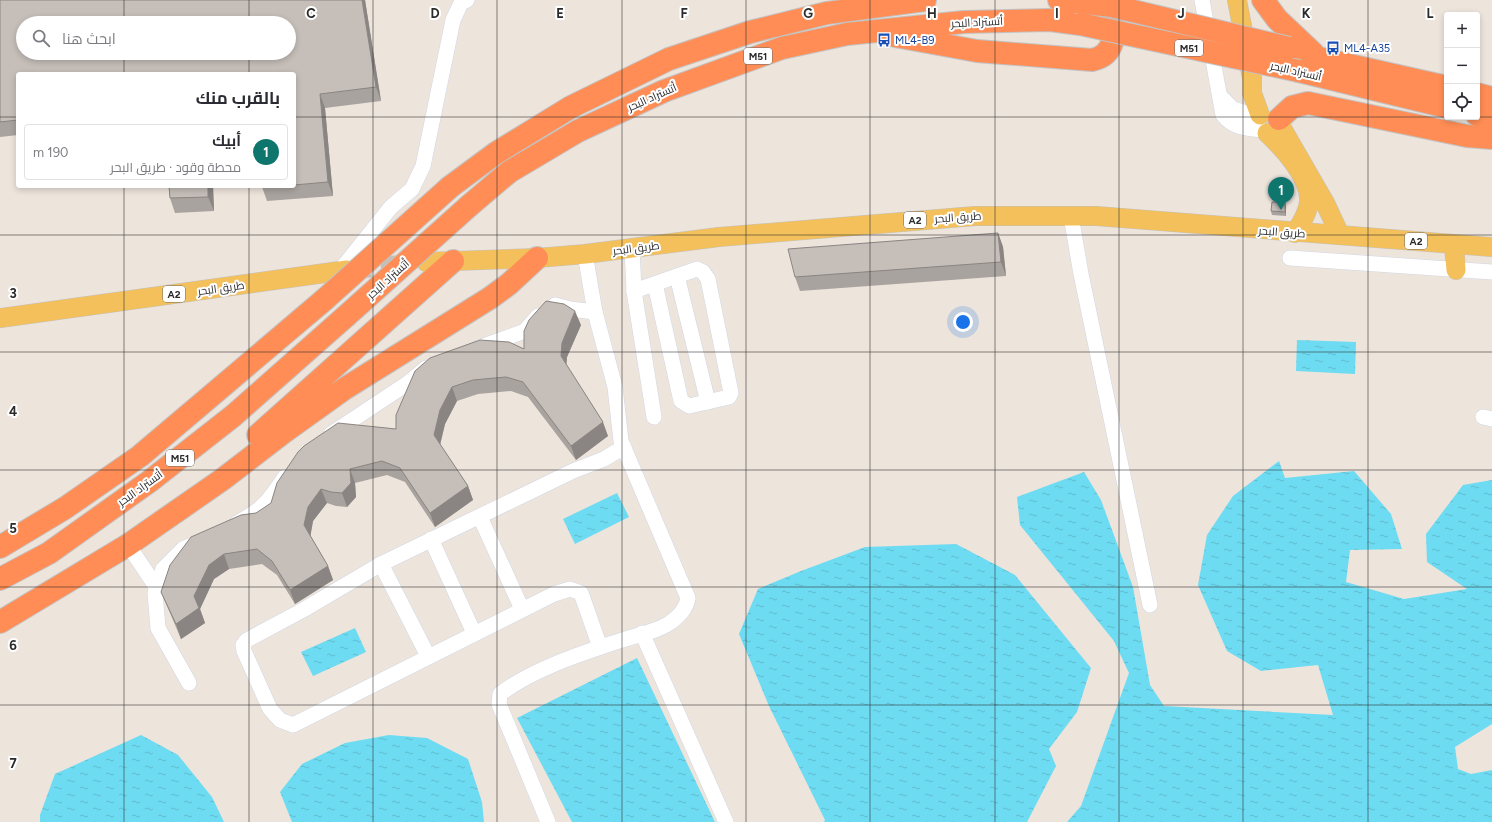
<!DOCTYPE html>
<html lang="ar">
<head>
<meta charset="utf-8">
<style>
  body { margin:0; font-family:Figtree,Cairo,sans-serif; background:#f2f2f3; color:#2b2b33; direction:rtl }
  .controls { position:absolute; right:12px; top:12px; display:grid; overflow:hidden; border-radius:4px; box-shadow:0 2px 6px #0003 }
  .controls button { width:36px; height:36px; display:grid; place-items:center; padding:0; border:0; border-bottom:1px solid #e1e1e2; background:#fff; color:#2b2b33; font:20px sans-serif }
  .you { position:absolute; left:963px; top:322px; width:14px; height:14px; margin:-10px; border:3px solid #fff; border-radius:50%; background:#1a73e8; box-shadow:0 0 0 6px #1a73e833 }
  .badge { display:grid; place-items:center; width:26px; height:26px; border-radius:50%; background:#0f766e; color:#fff; font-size:13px; font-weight:700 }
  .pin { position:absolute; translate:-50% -33px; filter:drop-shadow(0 1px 2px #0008) }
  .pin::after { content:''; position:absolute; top:21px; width:14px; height:12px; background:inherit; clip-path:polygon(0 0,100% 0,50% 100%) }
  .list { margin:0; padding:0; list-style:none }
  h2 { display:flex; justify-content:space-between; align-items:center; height:52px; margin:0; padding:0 16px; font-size:17px }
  h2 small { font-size:13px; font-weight:400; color:#7c7c81 }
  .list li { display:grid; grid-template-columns:26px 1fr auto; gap:12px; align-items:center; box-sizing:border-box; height:56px; margin:0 8px 8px; padding:0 8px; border:1px solid #e1e1e2; border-radius:4px }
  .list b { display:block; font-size:15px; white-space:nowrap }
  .list p { margin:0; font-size:13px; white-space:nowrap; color:#7c7c81 }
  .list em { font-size:13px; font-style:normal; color:#7c7c81 }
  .icon { flex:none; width:22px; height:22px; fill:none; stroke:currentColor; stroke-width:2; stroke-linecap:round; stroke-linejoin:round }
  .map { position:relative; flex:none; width:1492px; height:822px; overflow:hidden; direction:ltr }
  .search { position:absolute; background:#fff; box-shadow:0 2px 6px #0003; left:16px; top:16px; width:280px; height:44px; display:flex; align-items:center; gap:10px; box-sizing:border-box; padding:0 14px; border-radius:22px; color:#7c7c81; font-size:15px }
  .panel { position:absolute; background:#fff; box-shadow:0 2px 6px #0003; left:16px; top:72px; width:280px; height:116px; border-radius:4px; direction:rtl }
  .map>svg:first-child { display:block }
</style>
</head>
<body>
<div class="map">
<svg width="1492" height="822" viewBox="0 0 1492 822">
  <defs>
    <pattern id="water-ripples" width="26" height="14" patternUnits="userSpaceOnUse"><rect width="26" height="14" fill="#6ddbf1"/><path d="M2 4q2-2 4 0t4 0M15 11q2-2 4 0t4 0" fill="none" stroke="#5fbccf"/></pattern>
  </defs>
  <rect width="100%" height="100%" fill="#ede4dc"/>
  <!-- water -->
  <g fill="url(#water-ripples)">
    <path d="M 1297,340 L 1356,342 L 1355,374 L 1296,371 Z"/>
    <path d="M 1279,461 L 1285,478 L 1354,471 L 1391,514 L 1402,549 L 1350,550 L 1346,582 L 1404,599 L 1467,589 L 1427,562 L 1426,534 L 1463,485 L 1492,480 L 1492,724 L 1455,747 L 1458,769 L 1471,774 L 1492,770 L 1492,822 L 1067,822 L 1081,806 L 1129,673 L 1114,641 L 1020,525 L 1017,497 L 1084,472 L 1101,500 L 1133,587 L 1150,685 L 1164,706 L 1333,715 L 1318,665 L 1261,671 L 1227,651 L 1198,585 L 1207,535 L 1233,496 Z"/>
    <path d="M 617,493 L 629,517 L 575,544 L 563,519 Z"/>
    <path d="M 956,544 L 1015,575 L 1091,668 L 1077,712 L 1049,749 L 1056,766 L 1027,822 L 824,822 L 825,820 L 769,706 L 739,634 L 758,589 L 801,571 L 865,547 Z"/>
    <path d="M 355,628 L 366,652 L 313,676 L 301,652 Z"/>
    <path d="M 637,658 L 715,822 L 572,822 L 517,718 Z"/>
    <path d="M 141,735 L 178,755 L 212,797 L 224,822 L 40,822 L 40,815 L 55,774 Z"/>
    <path d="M 389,735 L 427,738 L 468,759 L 482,802 L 484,822 L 292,822 L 280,792 L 302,764 L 345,743 Z"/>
  </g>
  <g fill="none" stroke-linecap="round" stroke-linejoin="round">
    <!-- major-tunnel -->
    <path stroke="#c6bfb8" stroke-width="19" stroke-dasharray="19 10" stroke-linecap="butt" d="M 352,270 L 411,263"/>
    <!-- minor casing -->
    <g stroke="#d1d7e3" stroke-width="16">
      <g id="minor">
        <path d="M 1202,0 L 1223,115 C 1233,128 1246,128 1261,130"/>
        <path d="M 1220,96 L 1233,109 L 1259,117"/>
        <path d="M 1071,216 L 1081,274 L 1150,605"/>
        <path d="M 632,248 L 634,291 L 654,417"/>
        <path d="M 1290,258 L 1492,272"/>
        <path d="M 339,272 L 391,207 L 412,189 L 423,166 L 453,20 L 461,3 L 467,0"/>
        <path d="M 677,276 L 708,402"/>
        <path d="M 634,291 L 697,269 L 703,272 L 708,279 L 731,393 L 729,397 L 689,406 L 681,401 L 655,284"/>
        <path d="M 555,305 L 570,309 L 595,312"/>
        <path d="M 478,348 L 525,331 L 538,316"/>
        <path d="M 1483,417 L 1492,419"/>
        <path d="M 331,434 L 408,383 L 426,368"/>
        <path d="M 480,517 L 522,609"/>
        <path d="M 237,523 C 263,509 268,502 285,477"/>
        <path d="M 431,539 L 474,633"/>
        <path d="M 128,545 L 157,588"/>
        <path d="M 381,564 L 428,656"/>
        <path d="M 642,633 L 726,822"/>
        <path d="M 600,647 L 581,593 L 570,589 L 554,594 L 293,725 L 280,720 L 270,709 L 244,651 L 243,645 L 247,640 L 303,610 L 381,564 L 573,471 L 604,459 L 624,447"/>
        <path d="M 189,683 L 158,628 L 155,593 L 163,569 L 183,549 L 197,543"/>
        <path d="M 548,822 L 499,704 L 500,694 C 533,669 580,654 619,641 C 636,635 657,632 671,622 C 680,615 686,609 688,598 L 621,441 L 615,387 L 595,312 L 585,254"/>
      </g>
    </g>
    <!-- major casing -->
    <g stroke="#c3c3c3" stroke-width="20">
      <g id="major">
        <path d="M 1237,0 L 1252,78 L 1252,93 L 1260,115"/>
        <path d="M 1280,125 L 1325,203 L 1340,235"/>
        <path d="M 1267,133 C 1283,148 1311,178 1309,202 C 1308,213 1301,224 1295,233"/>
        <path d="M 1454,245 L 1456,270"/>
        <path d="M 426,262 L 537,258 L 585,254 L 719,237 L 975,216 L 1096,216 L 1492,247"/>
        <path d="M 0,318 L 347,270"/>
      </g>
    </g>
    <!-- highway casing -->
    <g stroke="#c3c3c3" stroke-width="24">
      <g id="highway">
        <path d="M 1059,0 L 1076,2"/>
        <path d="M 1263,0 L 1277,19 L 1313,53"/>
        <path d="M 895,36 L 977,51 L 1092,60 C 1122,53 1112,24 1111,0"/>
        <path d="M 1289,48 L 1318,58 L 1447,87"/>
        <path d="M 1299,71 L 1447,107"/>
        <path d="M 1477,94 L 1492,98"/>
        <path d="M 1477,115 L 1492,118"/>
        <path d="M 1279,119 L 1292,107 L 1308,103 L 1467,136 L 1492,138"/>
        <path d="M 450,187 L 496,153 L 571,107 L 669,59 L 750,32 L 827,13 L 925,0"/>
        <path d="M 470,205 L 509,172 L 578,131 L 664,91 L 782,48 L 847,34 L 964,22 L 1050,20 L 1080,24"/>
        <path d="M 258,435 L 453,261"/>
        <path d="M 0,547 L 65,508 L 140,456 L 324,300"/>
        <path d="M 0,579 L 49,553 L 150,481 L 233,416 L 345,317"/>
        <path d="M 0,622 L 128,545 L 223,479 L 284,432 L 344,389 L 490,298 L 509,284 L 537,258"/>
      </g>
    </g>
    <!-- minor -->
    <use href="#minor" stroke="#fff" stroke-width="15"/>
    <!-- major -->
    <use href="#major" stroke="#f3c05b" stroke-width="19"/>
    <!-- highway -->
    <use href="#highway" stroke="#ff8d55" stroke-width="22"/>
    <!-- highway-bridge casing -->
    <g stroke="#c3c3c3" stroke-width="24" stroke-linecap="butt">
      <g id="highway-bridge">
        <path d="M 1076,2 L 1112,6 L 1289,48"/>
        <path d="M 1080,24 L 1299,71"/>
        <path d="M 324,300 L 450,187"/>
        <path d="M 345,317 L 470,205"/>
      </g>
    </g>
    <!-- highway-bridge -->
    <use href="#highway-bridge" stroke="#ff8d55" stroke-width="22"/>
  </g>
  <!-- wall -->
  <g fill="#a9a39f">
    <path d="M 0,0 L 365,0 L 381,101 L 325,108 L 333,196 L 267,201 L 262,187 L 262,186 L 294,186 L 294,74 L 18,74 L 18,135 L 0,137 Z"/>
    <path d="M 169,186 L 213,186 L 214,211 L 175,213 L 170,198 Z"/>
    <path d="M 1286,206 L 1286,216 L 1272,215 L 1271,211 Z"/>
    <path d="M 998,233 L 1003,247 L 1006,276 L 800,291 L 795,277 Z"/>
    <path d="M 581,325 L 567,357 L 566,364 L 608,436 L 576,460 L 528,397 L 511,391 L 478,394 L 457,401 L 445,424 L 440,445 L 468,486 L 473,500 L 435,527 L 405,482 L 387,475 L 355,483 L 356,497 L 347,507 L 336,506 L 327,503 L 313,521 L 310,535 L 328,566 L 333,580 L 295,604 L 277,575 L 262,564 L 229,569 L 214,579 L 200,609 L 205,623 L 181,639 L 167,606 L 161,592 L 256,513 L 396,429 L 396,415 L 524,349 Z"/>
  </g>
  <!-- shaded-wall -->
  <g fill="#8a8582">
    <path d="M 362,0 L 365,0 L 381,101 L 376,87 Z"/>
    <path d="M 320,94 L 325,108 L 333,196 L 328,182 Z"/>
    <path d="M 208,186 L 213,186 L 214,211 L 208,197 Z"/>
    <path d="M 1285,202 L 1286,206 L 1286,216 L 1285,212 Z"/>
    <path d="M 998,233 L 1003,247 L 1006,276 L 1001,262 Z"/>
    <path d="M 575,311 L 581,325 L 567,357 L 566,370 L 561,356 L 562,343 Z"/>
    <path d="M 452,387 L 457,401 L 445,424 L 439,449 L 434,435 L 440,410 Z"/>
    <path d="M 603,422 L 608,436 L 576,460 L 571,446 Z"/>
    <path d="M 350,469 L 355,483 L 356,497 L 347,507 L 342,493 Z"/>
    <path d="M 468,486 L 473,500 L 435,527 L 430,513 Z"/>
    <path d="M 321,489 L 327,503 L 313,521 L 310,539 L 304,525 L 308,507 Z"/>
    <path d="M 224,554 L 229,569 L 214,579 L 200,609 L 205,623 L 181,639 L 176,624 L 194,596 L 209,565 Z"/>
    <path d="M 328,566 L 333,580 L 295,604 L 290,590 Z"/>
  </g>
  <!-- building -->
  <g fill="#c5beb9" stroke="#8a8582" fill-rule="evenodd">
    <path d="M 0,0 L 362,0 L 376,87 L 320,94 L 328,182 L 294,185 L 294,74 L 18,74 L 18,120 L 0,122 ZM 23,23 L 289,23 L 289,53 L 23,53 Z"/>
    <path d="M 169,186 L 208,186 L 208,197 L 170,198 Z"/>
    <path d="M 262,186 L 276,186 L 262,187 Z"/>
    <path d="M 1272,202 L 1285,202 L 1285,212 L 1271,211 Z"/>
    <path d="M 998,233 L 1001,262 L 795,277 L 788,249 Z"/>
    <path d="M 546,301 L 564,304 L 575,311 L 562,343 L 561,356 L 603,422 L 571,446 L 523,382 L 506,377 L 473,380 L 452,387 L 440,410 L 434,435 L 468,486 L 430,513 L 400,468 L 382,461 L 350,469 L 351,483 L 342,493 L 331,492 L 321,489 L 308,507 L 304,525 L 328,566 L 290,590 L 272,561 L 257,549 L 224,554 L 209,565 L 194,596 L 199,608 L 176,624 L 161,592 L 170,565 L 191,537 L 241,515 L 256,513 L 271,503 L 277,483 L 298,452 L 304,446 L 338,423 L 396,429 L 396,415 L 415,371 L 430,358 L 480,340 L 509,342 L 524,349 L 524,331 L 529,320 Z"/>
  </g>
  <!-- grid -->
  <path fill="none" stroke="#2a2a2a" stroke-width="1" stroke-opacity="0.55" d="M 124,0 L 124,23M 249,0 L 249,23M 373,0 L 373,822M 497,0 L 497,822M 622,0 L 622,822M 746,0 L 746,822M 870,0 L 870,822M 995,0 L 995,822M 1119,0 L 1119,822M 1243,0 L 1243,822M 1368,0 L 1368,822M 124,53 L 124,74M 249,53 L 249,74M 0,117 L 18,117M 294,117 L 1492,117M 124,186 L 124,822M 249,186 L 249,822M 0,235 L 1492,235M 0,352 L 1492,352M 0,470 L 1492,470M 0,587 L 1492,587M 0,705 L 1492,705"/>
  <!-- icons -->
  <defs>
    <g id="bus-bare" transform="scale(1.08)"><path d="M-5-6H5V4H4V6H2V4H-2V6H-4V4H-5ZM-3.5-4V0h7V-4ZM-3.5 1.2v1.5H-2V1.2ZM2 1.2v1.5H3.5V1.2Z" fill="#1a4fb4" stroke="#fff" stroke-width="2.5" paint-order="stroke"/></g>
  </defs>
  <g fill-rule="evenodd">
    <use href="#bus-bare" x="884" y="40"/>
    <use href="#bus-bare" x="1333" y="48"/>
  </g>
  <g text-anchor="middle" stroke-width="4" stroke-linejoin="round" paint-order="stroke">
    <!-- shield labels -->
    <g fill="#fff" stroke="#6a6a6a" stroke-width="1">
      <rect x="1175" y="40" width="28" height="16" rx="3"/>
      <rect x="744" y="48" width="28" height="16" rx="3"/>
      <rect x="904" y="212" width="22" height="16" rx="3"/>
      <rect x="1405" y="233" width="22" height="16" rx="3"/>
      <rect x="163" y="286" width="22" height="16" rx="3"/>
      <rect x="166" y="450" width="28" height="16" rx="3"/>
    </g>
    <g font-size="10" font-weight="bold" fill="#2a2a2a">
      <text x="1189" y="52">M51</text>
      <text x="758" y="60">M51</text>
      <text x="915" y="224">A2</text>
      <text x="1416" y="245">A2</text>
      <text x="174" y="298">A2</text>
      <text x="180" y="462">M51</text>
    </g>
    <!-- street labels -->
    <g font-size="11" fill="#2a2a2a" stroke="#fff">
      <text transform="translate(977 22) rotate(-3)" y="4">أتستراد البحر</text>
      <text transform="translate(1296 71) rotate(13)" y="4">أتستراد البحر</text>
      <text transform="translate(652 97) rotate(-24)" y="4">أتستراد البحر</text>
      <text transform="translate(958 217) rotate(-4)" y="4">طريق البحر</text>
      <text transform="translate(1282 232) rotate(4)" y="4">طريق البحر</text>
      <text transform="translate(636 248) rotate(-7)" y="4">طريق البحر</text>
      <text transform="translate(388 279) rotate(-42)" y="4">أتستراد البحر</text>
      <text transform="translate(221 288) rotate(-8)" y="4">طريق البحر</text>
      <text transform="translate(140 488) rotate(-36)" y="4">أتستراد البحر</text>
    </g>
    <!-- transit labels -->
    <g font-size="11" fill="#164399" stroke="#fff" text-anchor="start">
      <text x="895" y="44">ML4-B9</text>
      <text x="1344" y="52">ML4-A35</text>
    </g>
  </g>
  <g font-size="13" text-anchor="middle" font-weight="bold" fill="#2a2a2a" stroke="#fff" stroke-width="4" stroke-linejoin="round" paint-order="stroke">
    <text x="311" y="18">C</text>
    <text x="435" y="18">D</text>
    <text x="560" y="18">E</text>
    <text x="684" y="18">F</text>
    <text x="808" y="18">G</text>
    <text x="932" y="18">H</text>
    <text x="1057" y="18">I</text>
    <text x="1181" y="18">J</text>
    <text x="1306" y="18">K</text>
    <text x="1430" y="18">L</text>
    <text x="13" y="298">3</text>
    <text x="13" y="416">4</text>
    <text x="13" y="533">5</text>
    <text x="13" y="650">6</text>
    <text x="13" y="768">7</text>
  </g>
</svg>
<div class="controls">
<button>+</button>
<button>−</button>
<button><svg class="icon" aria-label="locate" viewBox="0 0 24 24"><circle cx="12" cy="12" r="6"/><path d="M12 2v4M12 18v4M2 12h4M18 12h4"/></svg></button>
</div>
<div class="you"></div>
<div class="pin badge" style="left:1281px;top:210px">1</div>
<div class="search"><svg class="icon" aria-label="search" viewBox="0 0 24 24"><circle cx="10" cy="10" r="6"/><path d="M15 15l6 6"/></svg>ابحث هنا</div>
<section class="panel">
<h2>بالقرب منك<small></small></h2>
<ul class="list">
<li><span class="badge">1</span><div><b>أبيك</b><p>محطة وقود · طريق البحر</p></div><em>190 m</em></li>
</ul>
</section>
</div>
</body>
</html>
